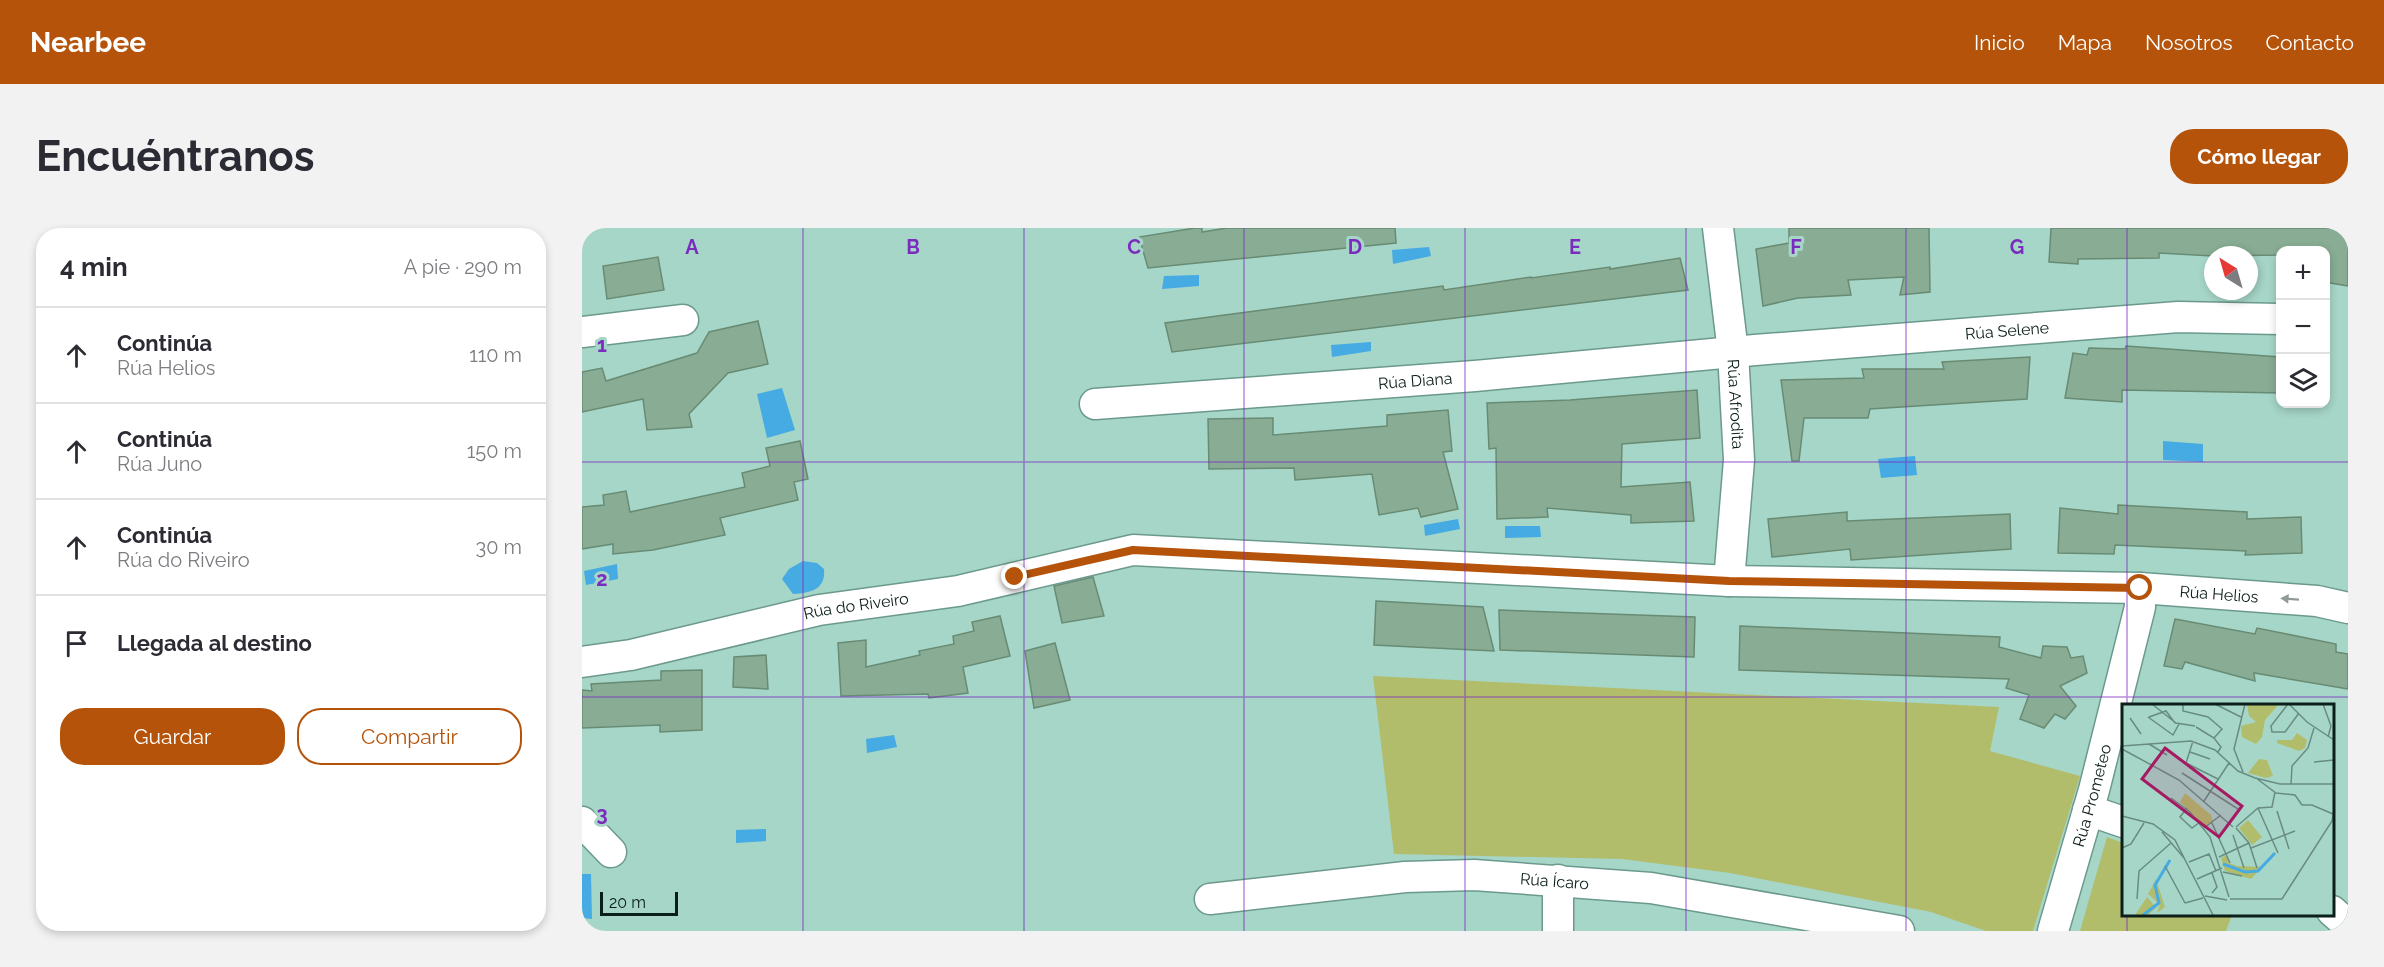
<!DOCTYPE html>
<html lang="es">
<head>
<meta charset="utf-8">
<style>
  body { margin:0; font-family:Raleway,sans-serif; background:#f2f2f3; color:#2b2b33 }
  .controls { position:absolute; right:18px; top:18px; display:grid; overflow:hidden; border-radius:12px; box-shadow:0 3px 9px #0003 }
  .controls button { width:54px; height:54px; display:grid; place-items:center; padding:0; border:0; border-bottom:2px solid #e1e1e2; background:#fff; color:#2b2b33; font:30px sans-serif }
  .compass { position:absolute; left:1622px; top:18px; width:54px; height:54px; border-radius:50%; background:#fff; box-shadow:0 3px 9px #0003; rotate:323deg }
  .scale { position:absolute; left:18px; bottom:15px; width:78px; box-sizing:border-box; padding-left:6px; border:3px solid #0b1e19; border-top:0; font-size:16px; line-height:21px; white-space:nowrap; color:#0b1e19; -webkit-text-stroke:4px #a6d6c8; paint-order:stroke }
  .stop { position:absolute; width:18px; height:18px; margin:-14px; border:4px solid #b45309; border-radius:50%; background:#fff }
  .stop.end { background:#b45309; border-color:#fff; box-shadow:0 2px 6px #0008 }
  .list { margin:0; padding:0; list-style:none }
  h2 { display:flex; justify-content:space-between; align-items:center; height:78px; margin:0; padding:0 24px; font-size:26px }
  h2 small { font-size:20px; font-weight:400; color:#7c7c81 }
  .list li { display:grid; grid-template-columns:39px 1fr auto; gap:18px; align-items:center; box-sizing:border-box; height:96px; padding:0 24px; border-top:2px solid #e1e1e2 }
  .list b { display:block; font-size:22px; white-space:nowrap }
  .list p { margin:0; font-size:20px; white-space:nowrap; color:#7c7c81 }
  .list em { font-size:20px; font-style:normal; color:#7c7c81 }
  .actions { display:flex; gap:12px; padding:18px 24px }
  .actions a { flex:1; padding:14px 0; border:2px solid #b45309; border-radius:24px; text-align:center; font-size:21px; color:#b45309 }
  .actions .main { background:#b45309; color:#fff }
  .icon { flex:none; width:33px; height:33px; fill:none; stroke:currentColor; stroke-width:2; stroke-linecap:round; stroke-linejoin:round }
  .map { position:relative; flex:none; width:1766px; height:703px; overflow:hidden; border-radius:24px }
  header { display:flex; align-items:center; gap:36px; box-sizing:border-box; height:84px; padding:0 30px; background:#b45309; color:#fff }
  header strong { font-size:28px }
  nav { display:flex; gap:33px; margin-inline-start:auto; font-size:21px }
  .intro { display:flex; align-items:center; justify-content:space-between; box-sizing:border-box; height:144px; padding:0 36px }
  h1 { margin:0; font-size:42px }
  .button { padding:15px 27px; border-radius:24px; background:#b45309; color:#fff; font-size:21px; font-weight:700 }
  main { display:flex; gap:36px; padding:0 36px }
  aside { flex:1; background:#fff; border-radius:24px; box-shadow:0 3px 9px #0003 }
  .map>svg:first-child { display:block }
</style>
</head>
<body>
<header>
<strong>Nearbee</strong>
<nav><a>Inicio</a><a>Mapa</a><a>Nosotros</a><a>Contacto</a></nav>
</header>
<div class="intro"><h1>Encuéntranos</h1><a class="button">Cómo llegar</a></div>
<main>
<aside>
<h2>4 min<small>A pie · 290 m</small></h2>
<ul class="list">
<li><svg class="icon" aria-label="ahead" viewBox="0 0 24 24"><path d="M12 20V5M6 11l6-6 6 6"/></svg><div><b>Continúa</b><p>Rúa Helios</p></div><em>110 m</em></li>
<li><svg class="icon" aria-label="ahead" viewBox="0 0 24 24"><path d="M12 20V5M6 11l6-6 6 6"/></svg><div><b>Continúa</b><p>Rúa Juno</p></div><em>150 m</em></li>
<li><svg class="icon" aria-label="ahead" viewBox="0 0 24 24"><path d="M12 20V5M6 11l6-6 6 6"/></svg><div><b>Continúa</b><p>Rúa do Riveiro</p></div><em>30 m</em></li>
<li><svg class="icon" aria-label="arrive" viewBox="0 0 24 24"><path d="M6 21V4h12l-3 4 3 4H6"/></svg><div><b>Llegada al destino</b></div></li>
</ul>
<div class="actions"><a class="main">Guardar</a><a>Compartir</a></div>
</aside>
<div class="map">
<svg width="1766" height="703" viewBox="0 0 1766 703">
  <rect width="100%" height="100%" fill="#a6d6c8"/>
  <!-- green -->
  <g fill="#b2bd6c">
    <path d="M 791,448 L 1417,479 L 1408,523 L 1498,548 L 1451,703 L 1404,703 L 1349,684 L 1148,645 L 1040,631 L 812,626 Z"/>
    <path d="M 1525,609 L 1541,615 L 1541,686 L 1650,687 L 1644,703 L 1498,703 Z"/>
  </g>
  <!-- water -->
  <g fill="#46abe2">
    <path d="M 847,19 L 849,28 L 811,36 L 810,22 Z"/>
    <path d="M 617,47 L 617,58 L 580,61 L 582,48 Z"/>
    <path d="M 789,114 L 789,123 L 750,129 L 749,117 Z"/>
    <path d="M 200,160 L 213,202 L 185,210 L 175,166 Z"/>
    <path d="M 1581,213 L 1621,216 L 1621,234 L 1581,232 Z"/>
    <path d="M 1333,228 L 1335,247 L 1299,250 L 1296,231 Z"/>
    <path d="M 876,291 L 878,301 L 843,308 L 842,297 Z"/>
    <path d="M 923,298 L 958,298 L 959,309 L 923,310 Z"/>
    <path d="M 221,333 L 235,335 L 242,341 C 244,361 229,365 211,366 L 200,351 L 207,341 Z"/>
    <path d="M 35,336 L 36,351 L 4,357 L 2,343 Z"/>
    <path d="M 312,507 L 315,519 L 285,525 L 284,511 Z"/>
    <path d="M 184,601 L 184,613 L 154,615 L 154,602 Z"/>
    <path d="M 0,646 L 9,646 L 10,691 L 0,690 Z"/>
  </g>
  <!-- building -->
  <g fill="#88ac94" stroke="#688b74" stroke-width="1.5">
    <path d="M 613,0 L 620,0 L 620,4 L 645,0 L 813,0 L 814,15 L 566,40 L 557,9 Z"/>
    <path d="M 1207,0 L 1347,0 L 1348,64 L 1318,67 L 1322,49 L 1266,52 L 1269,67 L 1216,70 L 1181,78 L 1174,21 L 1207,15 Z"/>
    <path d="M 1469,0 L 1766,0 L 1766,58 L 1743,54 L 1743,22 L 1698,22 L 1698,27 L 1631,28 L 1577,25 L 1577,30 L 1496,31 L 1496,36 L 1467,34 Z"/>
    <path d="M 76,29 L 82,62 L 25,71 L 21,38 Z"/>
    <path d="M 1098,30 L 1106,62 L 590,124 L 583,95 L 861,58 L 862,62 L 949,49 L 949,50 L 1028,39 L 1028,41 Z"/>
    <path d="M 176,93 L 186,136 L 146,145 L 107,186 L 110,199 L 65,202 L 61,171 L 0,184 L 0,144 L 20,140 L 24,153 L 115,125 L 127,104 Z"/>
    <path d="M 1544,118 L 1698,129 L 1698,165 L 1540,162 L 1540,174 L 1483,170 L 1491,125 L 1505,127 L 1507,120 L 1543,121 Z"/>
    <path d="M 1448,129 L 1445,171 L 1288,181 L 1286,190 L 1222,190 L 1217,233 L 1210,233 L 1199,152 L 1282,150 L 1280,141 L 1362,141 L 1360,134 Z"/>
    <path d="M 1115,162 L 1118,210 L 1040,216 L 1039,259 L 1108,254 L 1112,293 L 1049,295 L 1049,287 L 965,280 L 966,289 L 915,291 L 914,220 L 907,221 L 905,175 L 988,172 Z"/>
    <path d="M 866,182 L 870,223 L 861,224 L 876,281 L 839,289 L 836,280 L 797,287 L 790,246 L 713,252 L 712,240 L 627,241 L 626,191 L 691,190 L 691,207 L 805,198 L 805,187 Z"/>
    <path d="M 218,213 L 226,251 L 212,254 L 216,272 L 138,290 L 143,307 L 71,322 L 31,326 L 31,316 L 0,321 L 0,279 L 22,277 L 21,267 L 44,263 L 48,284 L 163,259 L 160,245 L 188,238 L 184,220 Z"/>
    <path d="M 1536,277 L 1665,284 L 1665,291 L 1719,289 L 1720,325 L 1663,327 L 1664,323 L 1533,317 L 1532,326 L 1476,325 L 1478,280 L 1536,286 Z"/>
    <path d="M 1265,284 L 1265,293 L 1428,286 L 1429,321 L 1269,332 L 1268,321 L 1190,329 L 1186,291 Z"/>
    <path d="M 511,349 L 522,388 L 480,395 L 472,358 Z"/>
    <path d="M 794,373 L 901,379 L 912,423 L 792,417 Z"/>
    <path d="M 917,382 L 1113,389 L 1112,429 L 918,422 Z"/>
    <path d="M 418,388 L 428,428 L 381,439 L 386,465 L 347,470 L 346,466 L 259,468 L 256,415 L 284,412 L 284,439 L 338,427 L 337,423 L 372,416 L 371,408 L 392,403 L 390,394 Z"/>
    <path d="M 1593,391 L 1673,406 L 1675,400 L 1754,416 L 1754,424 L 1766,426 L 1766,461 L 1672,445 L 1673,453 L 1603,434 L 1600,441 L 1582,438 Z"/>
    <path d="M 1158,398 L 1418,409 L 1417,419 L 1459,430 L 1461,418 L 1485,419 L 1489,430 L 1501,428 L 1505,445 L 1478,458 L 1494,478 L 1483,491 L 1473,486 L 1462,500 L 1438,491 L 1447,467 L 1424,460 L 1427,451 L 1157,442 Z"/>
    <path d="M 473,415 L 488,472 L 452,480 L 443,423 Z"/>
    <path d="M 184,427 L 186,461 L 151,459 L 152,429 Z"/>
    <path d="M 120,442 L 120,502 L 78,504 L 78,497 L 0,500 L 0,462 L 10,463 L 9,456 L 79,452 L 79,443 Z"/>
  </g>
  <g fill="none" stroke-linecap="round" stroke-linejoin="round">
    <!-- minor casing -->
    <g stroke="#6c998d" stroke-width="33">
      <g id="minor">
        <path id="s1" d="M 1136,0 L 1151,124 L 1157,232 L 1147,353"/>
        <path d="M 0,104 L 101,92"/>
        <path id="s2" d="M 513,176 L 893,148 L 1173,122 L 1596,89 L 1698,91"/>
        <path id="s3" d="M 0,434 L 49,427 L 237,382 L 376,363 L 551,322 L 1147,353 L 1558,360 L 1735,373 L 1766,380"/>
        <path d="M 1506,582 L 1541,594"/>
        <path d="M 0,594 L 29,624"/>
        <path id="s4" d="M 628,671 L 823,649 L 892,647 L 1069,660 L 1317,703"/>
        <path d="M 1750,683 L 1766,697"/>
        <path d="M 976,703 L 976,652"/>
        <path id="s5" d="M 1471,703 L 1512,562 L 1558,379 L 1558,360"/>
      </g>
    </g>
    <!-- minor -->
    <use href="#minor" stroke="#fff" stroke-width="30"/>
  </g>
  <!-- one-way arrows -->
  <defs><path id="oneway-solid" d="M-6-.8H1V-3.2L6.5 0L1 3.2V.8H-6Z" transform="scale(1.5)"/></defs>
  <use fill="#919a98" href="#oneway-solid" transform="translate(1708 371) rotate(-176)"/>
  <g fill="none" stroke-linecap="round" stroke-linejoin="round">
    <!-- route -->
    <path stroke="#b45309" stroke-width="8" d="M 433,349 L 551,322 L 1147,353 L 1558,360"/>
  </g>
  <!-- grid -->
  <path fill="none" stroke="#7b2cbf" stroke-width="1.5" stroke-opacity="0.55" d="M 221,0 L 221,703M 442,0 L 442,703M 662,0 L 662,703M 883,0 L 883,703M 1104,0 L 1104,703M 1324,0 L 1324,703M 1545,0 L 1545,478M 0,234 L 1766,234M 0,469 L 1766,469M 1545,686 L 1545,703"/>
  <g text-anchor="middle" stroke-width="6" stroke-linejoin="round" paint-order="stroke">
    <!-- street labels -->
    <g font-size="16" fill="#0b1e19" stroke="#a6d6c8">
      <text dy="6" stroke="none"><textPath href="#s2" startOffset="915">Rúa Selene</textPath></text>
      <text dy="6" stroke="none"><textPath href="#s2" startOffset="321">Rúa Diana</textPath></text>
      <text dy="6" stroke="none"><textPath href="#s1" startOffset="177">Rúa Afrodita</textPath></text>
      <text dy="6" stroke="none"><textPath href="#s3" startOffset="1650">Rúa Helios</textPath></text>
      <text dy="6" stroke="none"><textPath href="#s3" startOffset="280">Rúa do Riveiro</textPath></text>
      <text dy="6" stroke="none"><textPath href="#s5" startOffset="141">Rúa Prometeo</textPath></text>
      <text dy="6" stroke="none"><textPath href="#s4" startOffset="346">Rúa Ícaro</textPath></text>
    </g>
  </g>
  <!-- overview -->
  <g transform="translate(1540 476)">
    <rect width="212" height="212" fill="#a6d6c8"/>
    <path d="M 125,0 L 157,0 L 143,16 L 140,33 L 134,40 L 120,33 L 119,22 L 134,18 L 127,12 ZM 175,29 L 185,36 L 183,44 L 177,47 L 155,39 L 155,36 L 170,36 ZM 137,55 L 145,56 L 151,72 L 144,74 L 126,69 ZM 63,89 L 89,111 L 91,117 L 83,123 L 58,98 ZM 126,116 L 140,133 L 130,141 L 117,124 ZM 105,151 L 107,159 L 115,162 L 140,163 L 129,175 L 103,167 L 99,154 ZM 34,175 L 43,203 L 35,209 L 38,200 L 26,211 L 13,211 L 25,193 L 32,201 L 35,198 L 26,190 Z" fill="#b2bd6c"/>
    <path fill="none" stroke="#46abe2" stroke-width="3" d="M 101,160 L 123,168 L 136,167 L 153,149M 21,211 L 37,199 L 33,181 L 48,156"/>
    <path fill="none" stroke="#688c82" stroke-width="1.5" d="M 30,0 L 54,19 L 73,22M 61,0 L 61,7 L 86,13 L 100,25 L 92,34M 93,0 L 119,13M 166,0 L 149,22 L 150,28 L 163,28 L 177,9M 167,0 L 185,18 L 212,36M 201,0 L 209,22 L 206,33M 26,13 L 51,31 L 57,20M 27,13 L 44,7 L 53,19M 8,14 L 19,30M 74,23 L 92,34 L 99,43 L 96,48M 71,37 L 64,59 L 96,75M 27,40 L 45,51M 0,42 L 69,37 L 93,46 L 116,67 L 133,74 L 158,80 L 212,80M 0,45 L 57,76 L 111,123M 68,48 L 88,55M 192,58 L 212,56M 121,68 L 112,45 L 123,0M 60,69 L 116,105M 134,74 L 154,89 L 173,91 L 180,101 L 190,101 L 211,110M 169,80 L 170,62 L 186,44 L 192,24M 49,94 L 68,108 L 88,133 L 107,193M 82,97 L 107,59M 65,104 L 58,113 L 70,124 L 78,118M 136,104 L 156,149M 155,107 L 167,145M 0,112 L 31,120 L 53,136 L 91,211M 90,119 L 108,159M 114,123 L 136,104 L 150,103 L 153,88M 82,124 L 99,111M 114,124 L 127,139 L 135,164M 40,128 L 62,154M 111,131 L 122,164M 0,144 L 9,140 L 22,119M 129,144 L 173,127M 97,153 L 127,139M 67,158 L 87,150 L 94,167M 43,162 L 63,199M 101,168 L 120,172M 90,169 L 95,183 L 90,189M 75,175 L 100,164M 83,192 L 105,196M 15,195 L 17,167 L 49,139M 108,195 L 160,195 L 210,117 L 212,105M 63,199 L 81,194"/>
    <path fill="#a51a62" fill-opacity="0.15" stroke="#a51a62" stroke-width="3" d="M 43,44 L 120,102 L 97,133 L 20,75 Z"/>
    <rect width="212" height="212" fill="none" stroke="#0b1e19" stroke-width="3"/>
  </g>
  <g font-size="20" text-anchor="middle" font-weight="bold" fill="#7b2cbf" stroke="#a6d6c8" stroke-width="6" stroke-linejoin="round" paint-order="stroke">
    <text x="110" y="26">A</text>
    <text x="331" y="26">B</text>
    <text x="552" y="26">C</text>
    <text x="773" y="26">D</text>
    <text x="993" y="26">E</text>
    <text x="1214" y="26">F</text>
    <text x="1435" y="26">G</text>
    <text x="20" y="124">1</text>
    <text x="20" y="358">2</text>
    <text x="20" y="593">3</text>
  </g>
</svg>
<div class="controls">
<button>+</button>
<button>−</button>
<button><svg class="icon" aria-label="layers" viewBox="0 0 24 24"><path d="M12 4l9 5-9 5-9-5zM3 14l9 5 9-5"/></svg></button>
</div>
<svg class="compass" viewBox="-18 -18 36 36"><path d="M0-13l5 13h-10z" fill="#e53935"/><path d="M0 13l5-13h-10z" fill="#7c7c81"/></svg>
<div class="scale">20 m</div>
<div class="stop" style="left:1558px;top:360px"></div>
<div class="stop end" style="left:433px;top:349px"></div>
</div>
</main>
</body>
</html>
